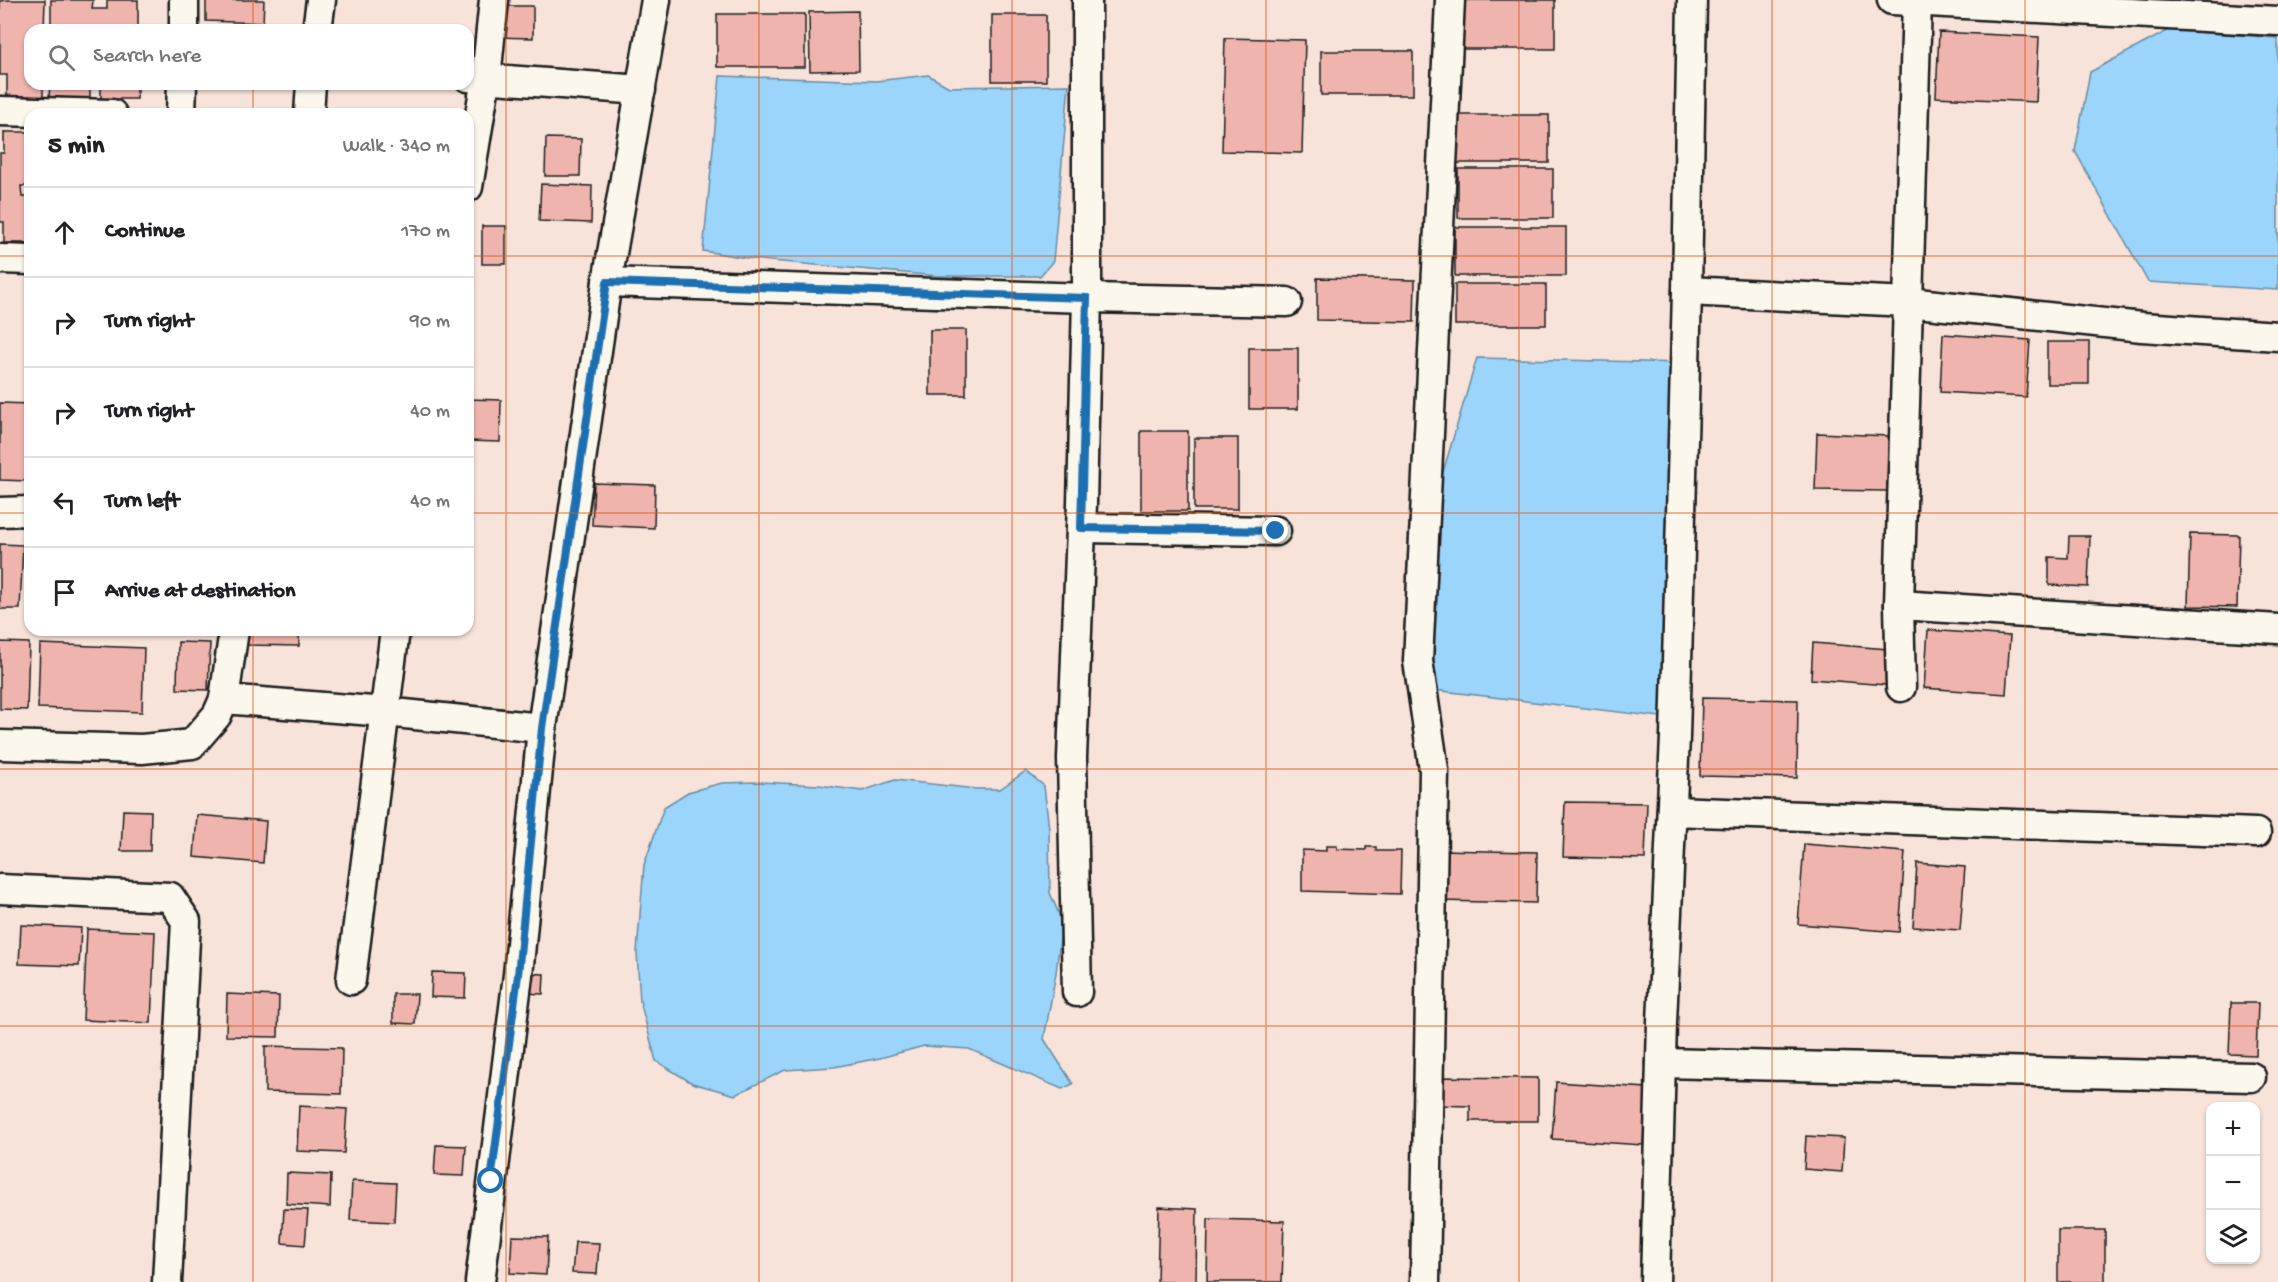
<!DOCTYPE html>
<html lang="en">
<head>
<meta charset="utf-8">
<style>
  body { margin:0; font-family:"Gochi Hand",sans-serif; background:#f2f2f2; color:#202124 }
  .controls { position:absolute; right:18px; bottom:18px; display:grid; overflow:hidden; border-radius:12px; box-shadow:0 2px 4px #0004 }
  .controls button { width:54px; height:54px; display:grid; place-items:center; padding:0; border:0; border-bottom:2px solid #e0e0e0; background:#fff; color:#202124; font:30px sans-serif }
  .stop { position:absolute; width:18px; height:18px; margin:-14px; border:4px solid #1f6fb2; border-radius:50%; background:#fff }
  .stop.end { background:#1f6fb2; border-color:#fff; box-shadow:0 2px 6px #0008 }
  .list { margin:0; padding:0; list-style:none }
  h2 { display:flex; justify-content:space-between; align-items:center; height:78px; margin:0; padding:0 24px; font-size:26px }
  h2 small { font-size:20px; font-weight:400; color:#757577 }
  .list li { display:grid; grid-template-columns:39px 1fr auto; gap:18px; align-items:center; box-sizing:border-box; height:90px; padding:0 24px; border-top:2px solid #e0e0e0 }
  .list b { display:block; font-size:22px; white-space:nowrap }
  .list em { font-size:20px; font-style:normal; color:#757577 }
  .icon { flex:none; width:33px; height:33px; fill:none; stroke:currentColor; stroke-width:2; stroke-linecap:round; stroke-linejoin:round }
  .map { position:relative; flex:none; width:2278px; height:1282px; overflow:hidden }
  .search { position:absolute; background:#fff; box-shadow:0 2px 4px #0004; left:24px; top:24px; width:450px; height:66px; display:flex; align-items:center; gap:15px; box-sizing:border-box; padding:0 21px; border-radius:18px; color:#757577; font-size:22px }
  .panel { position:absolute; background:#fff; box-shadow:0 2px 4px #0004; left:24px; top:108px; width:450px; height:528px; border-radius:18px }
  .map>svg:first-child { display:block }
</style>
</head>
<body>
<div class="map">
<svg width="2278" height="1282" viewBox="0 0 2278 1282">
  <rect width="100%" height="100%" fill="#f7e3d9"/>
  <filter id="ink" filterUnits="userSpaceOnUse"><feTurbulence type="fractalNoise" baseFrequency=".0167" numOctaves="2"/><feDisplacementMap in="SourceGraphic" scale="12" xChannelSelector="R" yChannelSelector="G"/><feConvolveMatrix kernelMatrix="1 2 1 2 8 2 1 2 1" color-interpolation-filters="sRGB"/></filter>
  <g filter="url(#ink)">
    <!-- water -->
    <g fill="#9bd5fb" stroke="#688ba2" stroke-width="1.5">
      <path d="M 2169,30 L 2278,38 L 2278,290 L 2148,282 L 2075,151 L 2090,72 Z"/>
      <path d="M 928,75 L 949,87 L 1069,85 L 1053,261 L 1040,276 L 938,276 L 760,260 L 703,251 L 720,76 L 876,81 Z"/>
      <path d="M 1477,358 L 1686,363 L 1677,719 L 1434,690 L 1426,529 Z"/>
      <path d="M 1026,771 L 1044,786 L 1049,829 L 1050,893 L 1062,921 L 1056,973 L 1044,1039 L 1073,1084 L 1062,1089 L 969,1049 L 924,1046 L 880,1058 L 834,1067 L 785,1070 L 735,1095 L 692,1083 L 656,1061 L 640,1001 L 637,952 L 644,865 L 664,807 L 688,792 L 722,783 L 759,782 L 819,785 L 862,791 L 895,780 L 976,789 L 1000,789 Z"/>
    </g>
    <!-- building -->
    <g fill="#efb4ad" stroke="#1c1c1c" stroke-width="1.5">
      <path d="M 7,0 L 45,0 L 44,30 L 30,30 L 30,41 L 26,41 L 26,50 L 30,50 L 30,84 L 43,84 L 43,97 L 7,96 L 7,75 L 0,75 L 0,1 Z"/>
      <path d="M 51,0 L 93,0 L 92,9 L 107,9 L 107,0 L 138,0 L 138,30 L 51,30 Z"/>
      <path d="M 206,0 L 264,0 L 263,23 L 206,21 Z"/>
      <rect x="1462" y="0" width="93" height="49"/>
      <path d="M 496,6 L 533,6 L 533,38 L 496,37 Z"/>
      <path d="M 858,11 L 859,70 L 810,71 L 809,12 Z"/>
      <rect x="717" y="14" width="88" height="53"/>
      <rect x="992" y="15" width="54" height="66"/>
      <path d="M 1939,32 L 2039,37 L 2036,102 L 1936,97 Z"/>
      <path d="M 1225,38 L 1305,40 L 1302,153 L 1222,151 Z"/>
      <rect x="1321" y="51" width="92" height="44"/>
      <path d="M 50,84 L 90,84 L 90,99 L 49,97 Z"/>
      <rect x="101" y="84" width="36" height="15"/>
      <rect x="1456" y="115" width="93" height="48"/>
      <path d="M 4,132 L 30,132 L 30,186 L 21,186 L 22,197 L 30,197 L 30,243 L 4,243 L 4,222 L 0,222 L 0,153 L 4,153 Z"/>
      <path d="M 546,138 L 581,139 L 580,176 L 545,176 Z"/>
      <rect x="1458" y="169" width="95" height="49"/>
      <path d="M 541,184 L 592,186 L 591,223 L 539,221 Z"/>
      <rect x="482" y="226" width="24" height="38"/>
      <rect x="1455" y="227" width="111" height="49"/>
      <path d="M 1317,278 L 1415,280 L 1414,322 L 1317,320 Z"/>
      <rect x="1455" y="284" width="91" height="41"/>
      <rect x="930" y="330" width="36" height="65"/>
      <path d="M 1943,334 L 2030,340 L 2026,397 L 1940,392 Z"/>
      <rect x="2047" y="342" width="42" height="42"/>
      <rect x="1249" y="348" width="49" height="61"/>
      <path d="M 468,399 L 501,400 L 500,442 L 468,441 Z"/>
      <path d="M 0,403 L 30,404 L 28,481 L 0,480 Z"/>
      <rect x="1141" y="431" width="47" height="80"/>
      <path d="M 1817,433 L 1889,436 L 1887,491 L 1815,490 Z"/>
      <rect x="1194" y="438" width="44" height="71"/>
      <path d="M 594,483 L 655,485 L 654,528 L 592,525 Z"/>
      <path d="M 2190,534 L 2239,535 L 2237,607 L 2188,606 Z"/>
      <path d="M 2069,536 L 2090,536 L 2088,587 L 2049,585 L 2049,557 L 2068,558 Z"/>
      <path d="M 0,544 L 23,545 L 20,609 L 0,609 Z"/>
      <path d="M 247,630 L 299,630 L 299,646 L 247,645 Z"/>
      <path d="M 1928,630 L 2010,636 L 2006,694 L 1924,688 Z"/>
      <path d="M 0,642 L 29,643 L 27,710 L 0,709 Z"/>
      <path d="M 178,642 L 210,643 L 208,690 L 177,689 Z"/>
      <path d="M 1813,643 L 1888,649 L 1886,685 L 1811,679 Z"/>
      <path d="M 40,644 L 144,648 L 142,712 L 38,708 Z"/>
      <path d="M 1702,698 L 1798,700 L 1797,778 L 1700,776 Z"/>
      <path d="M 1565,802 L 1647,803 L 1645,859 L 1563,857 Z"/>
      <path d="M 123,810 L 151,811 L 150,851 L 121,851 Z"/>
      <path d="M 197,815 L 266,821 L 263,863 L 194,857 Z"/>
      <path d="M 1804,844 L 1905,852 L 1899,932 L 1798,924 Z"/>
      <path d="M 1326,846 L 1337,846 L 1337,849 L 1366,850 L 1366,847 L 1376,847 L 1376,851 L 1401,851 L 1400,894 L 1302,891 L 1302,850 L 1326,851 Z"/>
      <path d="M 1440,850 L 1537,852 L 1536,903 L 1439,901 Z"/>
      <path d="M 1917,863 L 1965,867 L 1960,930 L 1913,927 Z"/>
      <path d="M 21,925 L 81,928 L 79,966 L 19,964 Z"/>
      <path d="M 87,929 L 155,932 L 151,1023 L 83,1020 Z"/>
      <path d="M 432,972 L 466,973 L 465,998 L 431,997 Z"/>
      <path d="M 525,973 L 544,974 L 543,994 L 524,993 Z"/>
      <path d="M 227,994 L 279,996 L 278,1037 L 226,1036 Z"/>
      <path d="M 393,994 L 417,994 L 415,1024 L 393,1023 Z"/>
      <path d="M 2231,1003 L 2258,1003 L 2256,1055 L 2229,1054 Z"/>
      <path d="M 265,1046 L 342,1048 L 341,1094 L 265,1092 Z"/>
      <path d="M 1433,1077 L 1538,1078 L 1538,1121 L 1470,1121 L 1470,1106 L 1433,1105 Z"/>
      <path d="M 1556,1082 L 1647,1088 L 1643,1145 L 1552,1139 Z"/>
      <path d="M 299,1106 L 347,1109 L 344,1153 L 297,1151 Z"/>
      <path d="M 1806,1136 L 1844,1138 L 1842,1172 L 1804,1169 Z"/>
      <path d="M 436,1145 L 466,1146 L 464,1176 L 434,1175 Z"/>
      <path d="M 287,1173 L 331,1175 L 330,1207 L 286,1204 Z"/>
      <path d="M 352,1181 L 396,1183 L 394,1222 L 350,1220 Z"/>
      <path d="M 1159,1207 L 1197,1209 L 1196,1282 L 1157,1282 Z"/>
      <path d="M 284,1209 L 308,1210 L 305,1245 L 282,1243 Z"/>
      <path d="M 1208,1219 L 1284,1221 L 1282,1282 L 1207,1282 Z"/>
      <rect x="2058" y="1230" width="47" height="52"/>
      <path d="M 512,1236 L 548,1237 L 546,1275 L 510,1273 Z"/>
      <path d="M 575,1242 L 599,1243 L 597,1274 L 572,1273 Z"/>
    </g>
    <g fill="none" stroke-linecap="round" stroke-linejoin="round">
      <!-- street casing -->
      <g stroke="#1c1c1c" stroke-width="33">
        <g id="street">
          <path d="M 184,0 L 184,30"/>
          <path d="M 1892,0 L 2278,21"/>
          <path d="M 317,30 L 321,0"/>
          <path d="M 468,77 L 641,90"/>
          <path d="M 0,111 L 112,114"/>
          <path d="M 181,114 L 182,84"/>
          <path d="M 309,114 L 311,84"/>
          <path d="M 468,187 L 486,78 L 494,0"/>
          <path d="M 0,259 L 30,260"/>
          <path d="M 607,282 L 1087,298 L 1287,302"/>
          <path d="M 1687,291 L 1908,302 L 2142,327 L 2278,336"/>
          <path d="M 0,512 L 30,511"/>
          <path d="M 1081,528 L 1276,531"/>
          <path d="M 1899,605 L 2278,629"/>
          <path d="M 1901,687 L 1899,605 L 1917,1"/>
          <path d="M 224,699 L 385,712 L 542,728"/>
          <path d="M 0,745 L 142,749 L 192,744 L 217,715 L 224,699 L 234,630"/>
          <path d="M 1672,811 L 2256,833"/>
          <path d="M 0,889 L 170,897 L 186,921 L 167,1282"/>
          <path d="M 351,980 L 395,630"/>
          <path d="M 1077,992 L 1072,758 L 1082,503 L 1087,298 L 1087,0"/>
          <path d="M 1661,1063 L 2251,1077"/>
          <path d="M 480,1282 L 518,975 L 542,728 L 607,282 L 656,0"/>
          <path d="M 1425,1282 L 1434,770 L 1418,661 L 1450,0"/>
          <path d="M 1655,1282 L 1662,1022 L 1675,737 L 1687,291 L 1692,0"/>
        </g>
      </g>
      <!-- street -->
      <use href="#street" stroke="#fbf7ec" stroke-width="28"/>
    </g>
  </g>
  <g fill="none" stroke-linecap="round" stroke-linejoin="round" filter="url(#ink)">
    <!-- route -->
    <path stroke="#1f6fb2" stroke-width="8" d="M 491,1181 L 518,975 L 542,728 L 607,282 L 1087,298 L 1081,528 L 1276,531"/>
  </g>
  <!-- grid -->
  <path fill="none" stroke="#de560d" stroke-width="1.5" stroke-opacity="0.55" d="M 253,0 L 253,30M 506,0 L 506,1282M 759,0 L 759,1282M 1012,0 L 1012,1282M 1266,0 L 1266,1282M 1519,0 L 1519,1282M 1772,0 L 1772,1282M 2025,0 L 2025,1282M 253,84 L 253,114M 0,256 L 30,256M 468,256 L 2278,256M 0,513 L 30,513M 468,513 L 2278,513M 253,630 L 253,1282M 0,769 L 2278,769M 0,1026 L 2278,1026"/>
</svg>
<div class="controls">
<button>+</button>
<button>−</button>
<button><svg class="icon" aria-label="layers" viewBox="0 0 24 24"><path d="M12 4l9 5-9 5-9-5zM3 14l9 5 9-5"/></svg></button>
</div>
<div class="stop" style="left:491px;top:1181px"></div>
<div class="stop end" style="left:1276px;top:531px"></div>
<div class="search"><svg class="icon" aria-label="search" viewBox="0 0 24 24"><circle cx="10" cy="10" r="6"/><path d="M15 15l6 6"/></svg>Search here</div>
<section class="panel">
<h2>5 min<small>Walk · 340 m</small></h2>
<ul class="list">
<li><svg class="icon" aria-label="ahead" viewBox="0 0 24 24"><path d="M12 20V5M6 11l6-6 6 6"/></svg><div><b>Continue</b></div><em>170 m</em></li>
<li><svg class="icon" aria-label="right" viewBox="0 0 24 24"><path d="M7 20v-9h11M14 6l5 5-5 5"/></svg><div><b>Turn right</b></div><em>90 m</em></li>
<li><svg class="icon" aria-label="right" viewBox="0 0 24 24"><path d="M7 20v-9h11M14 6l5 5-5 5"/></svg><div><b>Turn right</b></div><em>40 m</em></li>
<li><svg class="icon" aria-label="left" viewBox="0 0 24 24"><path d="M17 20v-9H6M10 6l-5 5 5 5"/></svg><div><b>Turn left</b></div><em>40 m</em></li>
<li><svg class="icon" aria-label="arrive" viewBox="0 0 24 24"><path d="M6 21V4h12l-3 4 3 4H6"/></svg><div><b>Arrive at destination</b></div></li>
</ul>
</section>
</div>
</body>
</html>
